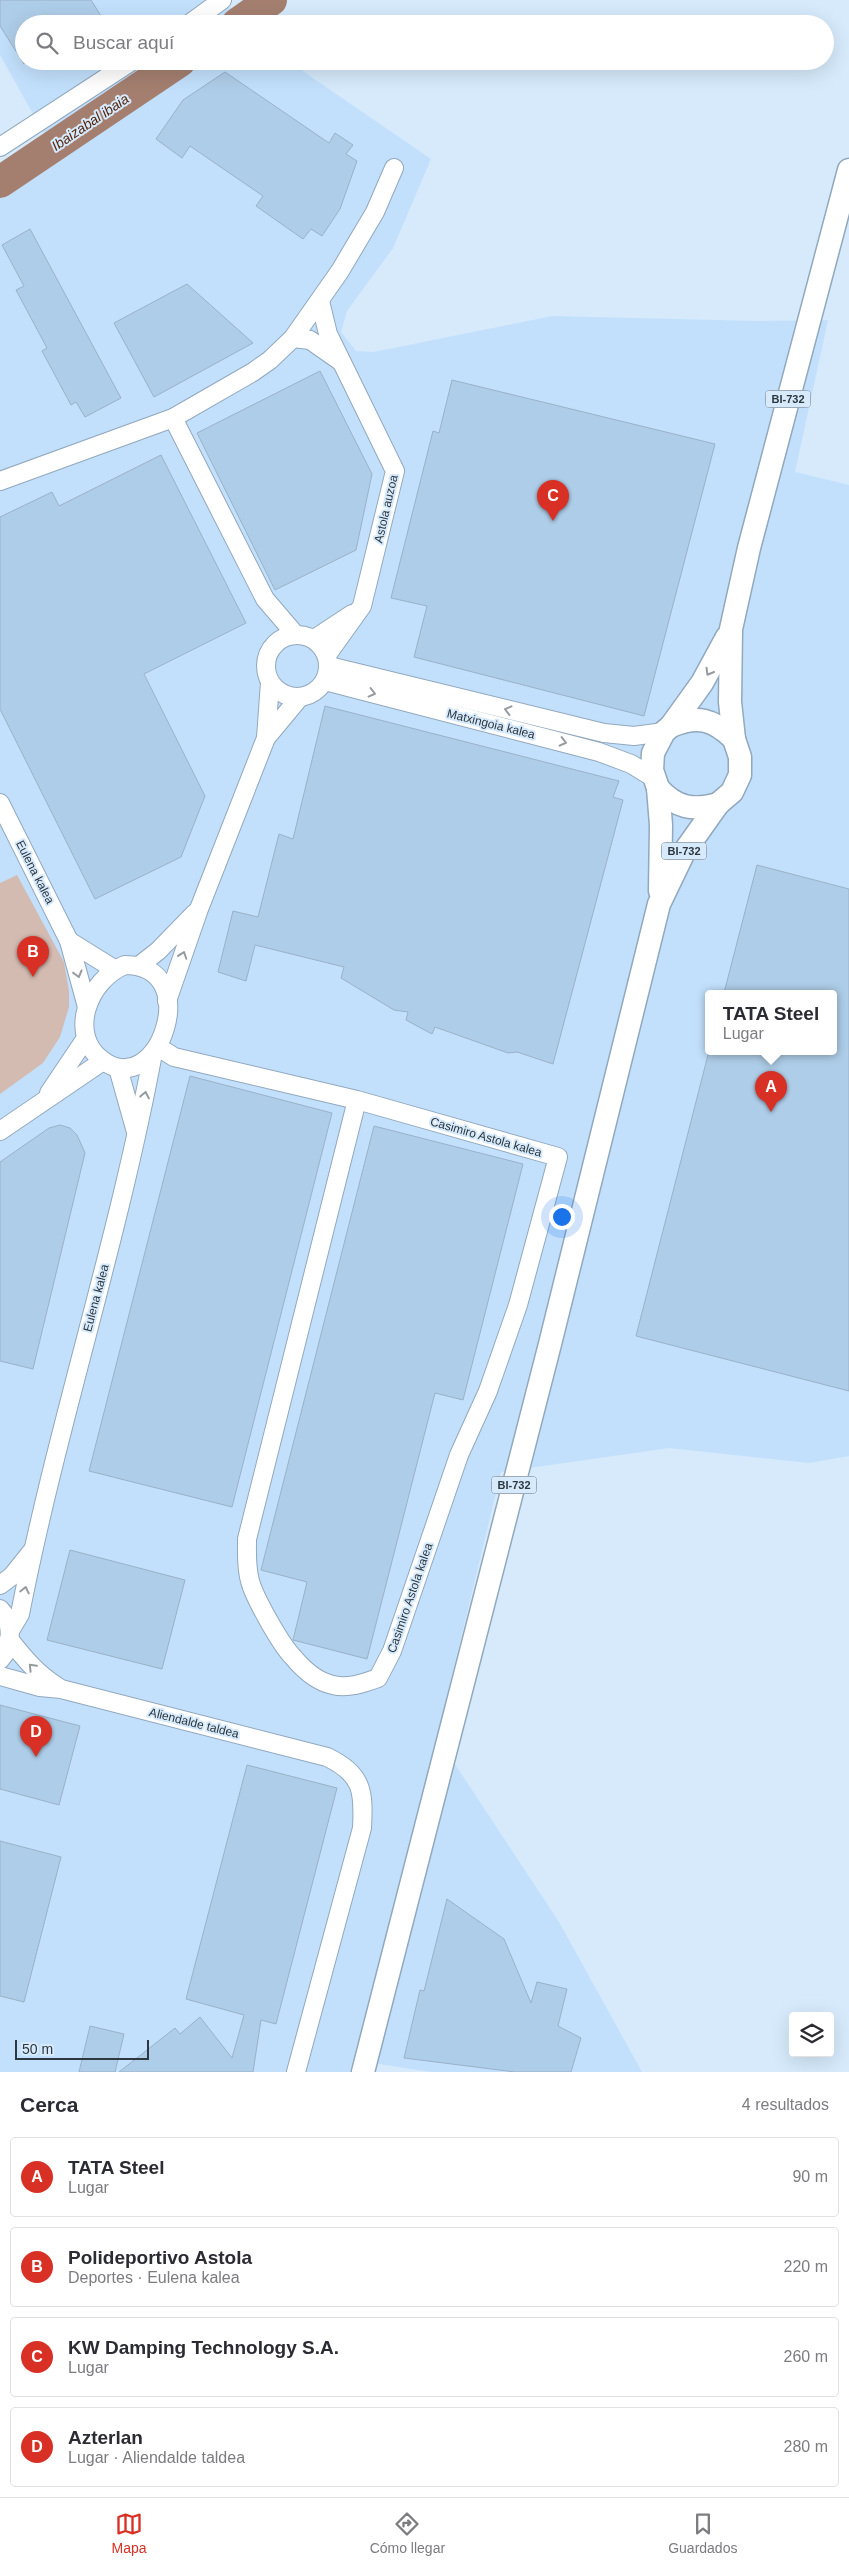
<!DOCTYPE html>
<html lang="es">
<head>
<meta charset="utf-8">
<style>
  body { margin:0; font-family:Arial,sans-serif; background:#f2f2f3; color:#2b2b33 }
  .controls { position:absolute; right:15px; bottom:15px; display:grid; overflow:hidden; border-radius:5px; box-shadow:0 5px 20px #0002 }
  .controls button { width:45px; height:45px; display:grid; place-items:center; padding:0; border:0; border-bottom:1px solid #e1e1e2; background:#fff; color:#2b2b33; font:25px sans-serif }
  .scale { position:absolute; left:15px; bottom:12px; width:134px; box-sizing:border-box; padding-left:5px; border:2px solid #2d373f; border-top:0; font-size:14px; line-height:18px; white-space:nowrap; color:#2d373f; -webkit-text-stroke:4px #d6eafb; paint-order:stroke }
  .you { position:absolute; left:561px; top:1216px; width:18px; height:18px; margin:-12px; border:4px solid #fff; border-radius:50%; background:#1a73e8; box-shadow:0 0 0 8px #1a73e833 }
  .badge { display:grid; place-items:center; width:32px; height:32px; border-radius:50%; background:#d93025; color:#fff; font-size:16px; font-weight:700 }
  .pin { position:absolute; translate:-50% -41px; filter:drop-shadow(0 1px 2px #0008) }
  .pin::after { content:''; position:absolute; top:26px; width:18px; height:15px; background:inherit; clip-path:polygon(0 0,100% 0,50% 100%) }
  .popup { position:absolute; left:705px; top:990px; width:132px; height:65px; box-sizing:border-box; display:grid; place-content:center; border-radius:5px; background:#fff; filter:drop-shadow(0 1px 4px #0005); font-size:16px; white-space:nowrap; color:#7c7c81 }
  .popup b { font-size:19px; color:#2b2b33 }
  .popup::after { content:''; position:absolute; left:50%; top:100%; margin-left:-10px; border:10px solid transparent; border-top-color:#fff }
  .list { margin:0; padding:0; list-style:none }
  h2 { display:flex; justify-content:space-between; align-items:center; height:65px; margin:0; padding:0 20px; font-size:21px }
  h2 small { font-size:16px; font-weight:400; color:#7c7c81 }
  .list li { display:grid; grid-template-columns:32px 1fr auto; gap:15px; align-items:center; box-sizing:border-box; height:80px; margin:0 10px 10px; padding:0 10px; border:1px solid #e1e1e2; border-radius:5px }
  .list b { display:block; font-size:19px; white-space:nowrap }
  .list p { margin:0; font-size:16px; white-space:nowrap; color:#7c7c81 }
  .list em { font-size:16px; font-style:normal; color:#7c7c81 }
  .icon { flex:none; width:28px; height:28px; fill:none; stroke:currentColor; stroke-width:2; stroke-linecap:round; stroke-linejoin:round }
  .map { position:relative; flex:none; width:849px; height:2072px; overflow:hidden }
  .search { position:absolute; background:#fff; box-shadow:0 5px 20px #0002; left:15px; right:15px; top:15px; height:55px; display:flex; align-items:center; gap:12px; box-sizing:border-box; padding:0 18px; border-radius:28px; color:#7c7c81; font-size:19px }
  .sheet { height:425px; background:#fff }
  nav { display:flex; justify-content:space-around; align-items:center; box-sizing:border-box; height:70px; border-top:1px solid #e1e1e2; background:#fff; font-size:14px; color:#7c7c81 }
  nav a { display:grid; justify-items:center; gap:2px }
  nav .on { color:#d93025 }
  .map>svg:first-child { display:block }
</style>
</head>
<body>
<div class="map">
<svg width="849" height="2072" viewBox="0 0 849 2072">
  <rect width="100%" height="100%" fill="#d6eafb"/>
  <!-- built -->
  <path fill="#c2e0fc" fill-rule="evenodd" d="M 0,0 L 224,0 L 243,24 L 24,24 L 24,61 L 288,61 L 431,159 L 393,248 L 347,311 L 341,332 L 356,351 L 374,352 L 552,316 L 755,321 L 828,320 L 795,472 L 849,485 L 849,1456 L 809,1463 L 669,1448 L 501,1472 L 437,1737 L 559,1922 L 642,2072 L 431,2072 L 353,2060 L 350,2072 L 0,2072 L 0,169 L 47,139 L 0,55 ZM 708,993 L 834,993 L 834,1051 L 708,1051 Z"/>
  <!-- green -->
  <path fill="#d4bbb1" d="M 17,875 L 64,962 L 69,991 L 69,1007 L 60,1037 L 43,1063 L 0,1094 L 0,883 Z"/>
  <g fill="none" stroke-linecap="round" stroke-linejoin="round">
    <!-- river -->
    <g stroke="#a47f70" stroke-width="32">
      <path d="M 237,24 L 271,0"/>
      <path d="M 0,182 L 180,61"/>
    </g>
  </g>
  <!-- building -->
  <g fill="#aecde8" stroke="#9ab1c6">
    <path d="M 0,0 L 91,0 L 106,24 L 24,24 L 24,64 L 0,26 Z"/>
    <path d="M 225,72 L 329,143 L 335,133 L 353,145 L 346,154 L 357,161 L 340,209 L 322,236 L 311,229 L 303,239 L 256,206 L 263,196 L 190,146 L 182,158 L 156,139 L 183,100 Z"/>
    <path d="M 30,229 L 121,398 L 85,417 L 76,402 L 71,405 L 42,351 L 47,348 L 16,290 L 24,286 L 2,245 Z"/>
    <path d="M 187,284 L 253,343 L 154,397 L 114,323 Z"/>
    <path d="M 320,371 L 372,474 L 356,550 L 275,590 L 197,433 Z"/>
    <path d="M 452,380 L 715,444 L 644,716 L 414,657 L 427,606 L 391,598 L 433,431 L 439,433 Z"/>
    <path d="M 161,455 L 246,623 L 144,674 L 205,796 L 181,857 L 95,899 L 0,709 L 0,517 L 52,492 L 59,506 Z"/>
    <path d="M 325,706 L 619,781 L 613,797 L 623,800 L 553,1064 L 517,1052 L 508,1053 L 435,1027 L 432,1034 L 406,1020 L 408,1012 L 394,1010 L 341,978 L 344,967 L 255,945 L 246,981 L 218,972 L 233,911 L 258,917 L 279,834 L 293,839 Z"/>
    <path d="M 757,865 L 849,889 L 849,1391 L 636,1336 L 709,1051 L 834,1051 L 834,993 L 724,993 Z"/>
    <path d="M 190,1076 L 332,1113 L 232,1507 L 89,1471 Z"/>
    <path d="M 60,1125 L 70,1128 L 77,1135 L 85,1153 L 33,1369 L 0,1361 L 0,1162 L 49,1128 Z"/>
    <path d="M 374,1126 L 523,1164 L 463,1400 L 435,1393 L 367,1659 L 293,1640 L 307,1582 L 261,1570 Z"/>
    <path d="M 70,1550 L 185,1580 L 162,1669 L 47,1640 Z"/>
    <path d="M 0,1705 L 80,1726 L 59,1805 L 0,1789 Z"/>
    <path d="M 247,1765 L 337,1788 L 276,2024 L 261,2020 L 253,2072 L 119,2072 L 175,2028 L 180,2034 L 200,2017 L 232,2058 L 244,2015 L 186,1999 Z"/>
    <path d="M 0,1841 L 61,1857 L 24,2002 L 0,1996 Z"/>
    <path d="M 447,1899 L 504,1939 L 531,2003 L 537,1982 L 567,1989 L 558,2026 L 581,2038 L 571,2072 L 515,2072 L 404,2058 L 420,1990 L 424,1991 Z"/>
    <path d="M 90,2026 L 124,2034 L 115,2072 L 79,2072 Z"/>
  </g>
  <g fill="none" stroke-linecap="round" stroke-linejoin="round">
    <!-- minor casing -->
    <g stroke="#91a8bd" stroke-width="20">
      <g id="minor">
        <path d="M 189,24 L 222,0"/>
        <path d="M 0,147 L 132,61"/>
        <path d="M 320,301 L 328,334 L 395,471 L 362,606 L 327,655"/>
        <path d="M 293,338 L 310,340 L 340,361"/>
        <path d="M 173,418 L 265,599 L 295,634"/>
        <path d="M 0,481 L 173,418 L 253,372 L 270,360 L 293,338 L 340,271 L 375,212 L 394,168"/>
        <circle cx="297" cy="666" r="31"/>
        <path d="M 314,639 L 352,614"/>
        <path d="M 329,666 L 604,733 L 634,736 L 664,732"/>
        <path d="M 325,681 L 599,752 L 631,764 L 654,778"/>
        <path d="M 266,738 L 300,697"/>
        <path d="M 0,803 L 69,941 L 87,1007"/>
        <path d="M 69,941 L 114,969"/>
        <path d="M 125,965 C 206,965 158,1103 102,1060 C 67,1034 89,979 125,965 Z"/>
        <path d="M 140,965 L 158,951 L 195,913"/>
        <path d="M 167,1001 L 199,909 L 266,738 L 270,682"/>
        <path d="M 158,1047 L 174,1057 L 357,1100 L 558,1157 L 518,1305 L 488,1391 L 459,1455 L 392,1651 L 378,1678 C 364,1683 348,1689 333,1685 C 318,1682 303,1669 293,1657 C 281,1645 254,1597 250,1581 C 246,1567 247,1553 247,1539 L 357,1100"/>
        <path d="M 118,1068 L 136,1132"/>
        <path d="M 49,1093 L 86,1038"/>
        <path d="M 0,1131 L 103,1061"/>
        <path d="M 0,1585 L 12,1576 L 32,1551"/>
        <path d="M 0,1609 C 13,1622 13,1646 0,1660"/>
        <path d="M 11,1629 L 20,1614 C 57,1425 118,1242 153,1053"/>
        <path d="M 9,1639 C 24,1658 37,1674 58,1687"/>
        <path d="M 0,1676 L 40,1687 L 61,1689 L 327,1757 C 363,1774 364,1792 362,1828 L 296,2072"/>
      </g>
    </g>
    <!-- major casing -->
    <g stroke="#91a8bd" stroke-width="25">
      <g id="major">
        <path d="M 671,726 C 698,715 713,719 734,739"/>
        <path d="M 658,788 C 676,808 693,811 718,804"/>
        <path d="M 660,891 L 661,825 L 658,788 L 652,770 L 653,753 L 664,732 L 671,726 L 702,683 L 727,637"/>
        <path d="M 363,2072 L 550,1344 L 659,904 L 684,852 L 718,804 L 732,792 L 740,775 L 740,757 L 734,739 L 730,702 L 731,629 L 749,548 L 849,170"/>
      </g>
    </g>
    <!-- minor -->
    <use href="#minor" stroke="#fff" stroke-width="18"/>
    <!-- major -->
    <use href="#major" stroke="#fff" stroke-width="22"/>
  </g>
  <!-- one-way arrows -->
  <defs><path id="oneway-chevron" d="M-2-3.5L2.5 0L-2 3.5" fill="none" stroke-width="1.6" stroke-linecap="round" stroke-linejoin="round" transform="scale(1.25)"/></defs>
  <g stroke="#969b9f">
    <use href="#oneway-chevron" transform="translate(709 672) rotate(120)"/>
    <use href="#oneway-chevron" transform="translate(372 693) rotate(14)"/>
    <use href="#oneway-chevron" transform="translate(508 710) rotate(-166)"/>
    <use href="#oneway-chevron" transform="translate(563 742) rotate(14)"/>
    <use href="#oneway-chevron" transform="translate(183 955) rotate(-71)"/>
    <use href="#oneway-chevron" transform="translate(78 974) rotate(75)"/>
    <use href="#oneway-chevron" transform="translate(145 1095) rotate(-79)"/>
    <use href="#oneway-chevron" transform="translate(25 1590) rotate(-77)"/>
    <use href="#oneway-chevron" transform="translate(32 1667) rotate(-134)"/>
  </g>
  <g text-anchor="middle" stroke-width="4" stroke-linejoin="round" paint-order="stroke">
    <!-- shield labels -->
    <g fill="#d6eafb" stroke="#606d77" stroke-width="1">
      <rect x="765.5" y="390.5" width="45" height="17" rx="4"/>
      <rect x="661.5" y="842.5" width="45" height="17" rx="4"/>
      <rect x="491.5" y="1476.5" width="45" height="17" rx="4"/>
    </g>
    <g font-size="11" font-weight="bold" fill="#2d373f">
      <text x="788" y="403">BI-732</text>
      <text x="684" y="855">BI-732</text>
      <text x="514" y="1489">BI-732</text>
    </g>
    <!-- street labels -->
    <g font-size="12" fill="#2d373f" stroke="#d6eafb">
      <text transform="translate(386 509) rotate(-77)" y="4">Astola auzoa</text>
      <text transform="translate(491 724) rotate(14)" y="4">Matxingoia kalea</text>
      <text transform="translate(35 872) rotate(63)" y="4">Eulena kalea</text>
      <text transform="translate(486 1137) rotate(16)" y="4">Casimiro Astola kalea</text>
      <text transform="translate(96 1298) rotate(-75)" y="4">Eulena kalea</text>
      <text transform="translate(410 1598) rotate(-71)" y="4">Casimiro Astola kalea</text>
      <text transform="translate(194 1723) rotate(14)" y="4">Aliendalde taldea</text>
    </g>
    <!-- water labels -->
    <g font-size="14" font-style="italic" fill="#55240d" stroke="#d6eafb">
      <text transform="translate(90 122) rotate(-34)" y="5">Ibaizabal ibaia</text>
    </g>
  </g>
</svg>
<div class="controls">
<button><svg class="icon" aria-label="layers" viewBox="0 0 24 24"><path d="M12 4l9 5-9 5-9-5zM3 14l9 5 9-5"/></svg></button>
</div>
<div class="scale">50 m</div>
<div class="you"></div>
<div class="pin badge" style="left:771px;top:1112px">A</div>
<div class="popup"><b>TATA Steel</b>Lugar</div>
<div class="pin badge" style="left:33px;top:977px">B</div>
<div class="pin badge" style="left:553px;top:521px">C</div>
<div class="pin badge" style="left:36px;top:1757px">D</div>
<div class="search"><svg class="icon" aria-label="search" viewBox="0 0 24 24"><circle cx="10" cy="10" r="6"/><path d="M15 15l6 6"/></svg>Buscar aquí</div>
</div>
<section class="sheet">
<h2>Cerca<small>4 resultados</small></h2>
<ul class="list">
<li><span class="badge">A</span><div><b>TATA Steel</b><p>Lugar</p></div><em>90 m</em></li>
<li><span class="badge">B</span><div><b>Polideportivo Astola</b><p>Deportes · Eulena kalea</p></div><em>220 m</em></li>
<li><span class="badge">C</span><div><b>KW Damping Technology S.A.</b><p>Lugar</p></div><em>260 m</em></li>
<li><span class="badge">D</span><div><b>Azterlan</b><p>Lugar · Aliendalde taldea</p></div><em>280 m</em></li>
</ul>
</section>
<nav>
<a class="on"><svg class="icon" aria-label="map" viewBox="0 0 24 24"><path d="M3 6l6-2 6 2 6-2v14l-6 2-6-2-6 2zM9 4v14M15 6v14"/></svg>Mapa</a>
<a><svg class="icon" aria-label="directions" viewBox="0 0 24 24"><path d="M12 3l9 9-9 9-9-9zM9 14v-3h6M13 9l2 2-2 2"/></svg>Cómo llegar</a>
<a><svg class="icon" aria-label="saved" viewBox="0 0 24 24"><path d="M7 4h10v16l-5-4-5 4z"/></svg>Guardados</a>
</nav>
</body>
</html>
